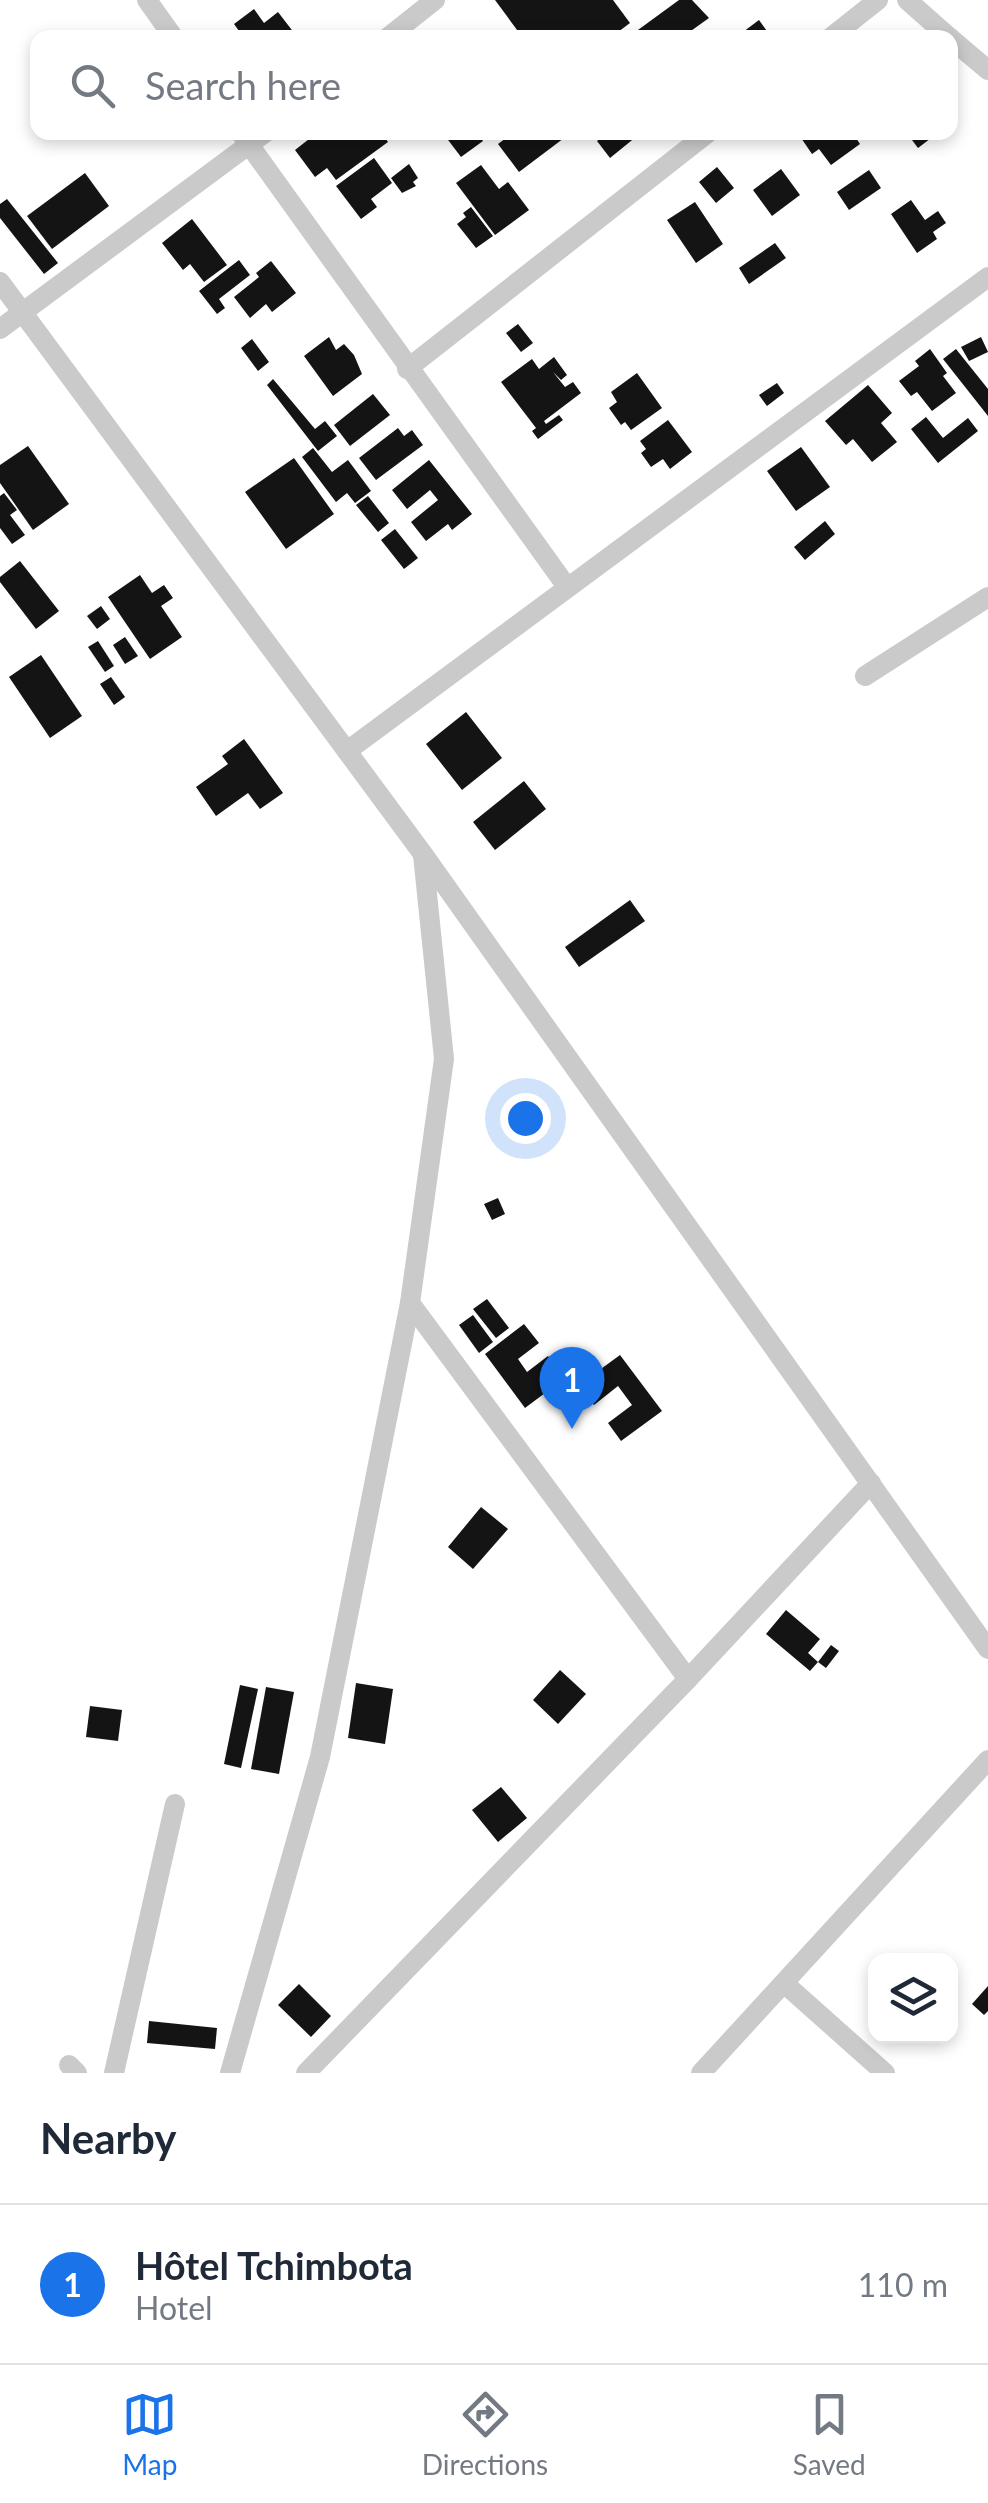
<!DOCTYPE html>
<html lang="en">
<head>
<meta charset="utf-8">
<style>
  body { margin:0; font-family:Lato,sans-serif; background:#f2f2f3; color:#1f2937 }
  .controls { position:absolute; right:30px; bottom:30px; display:grid; overflow:hidden; border-radius:20px; box-shadow:0 5px 15px #0003 }
  .controls button { width:90px; height:90px; display:grid; place-items:center; padding:0; border:0; border-bottom:2px solid #e0e1e3; background:#fff; color:#1f2937; font:50px sans-serif }
  .you { position:absolute; left:525px; top:1118px; width:35px; height:35px; margin:-25px; border:8px solid #fff; border-radius:50%; background:#1a73e8; box-shadow:0 0 0 15px #1a73e833 }
  .badge { display:grid; place-items:center; width:65px; height:65px; border-radius:50%; background:#1a73e8; color:#fff; font-size:32px; font-weight:700 }
  .pin { position:absolute; translate:-50% -82px; filter:drop-shadow(0 2px 5px #0008) }
  .pin::after { content:''; position:absolute; top:52px; width:35px; height:30px; background:inherit; clip-path:polygon(0 0,100% 0,50% 100%) }
  .list { margin:0; padding:0; list-style:none }
  h2 { display:flex; justify-content:space-between; align-items:center; height:130px; margin:0; padding:0 40px; font-size:42px }
  h2 small { font-size:32px; font-weight:400; color:#747a83 }
  .list li { display:grid; grid-template-columns:65px 1fr auto; gap:30px; align-items:center; box-sizing:border-box; height:160px; padding:0 40px; border-top:2px solid #e0e1e3 }
  .list b { display:block; font-size:38px; white-space:nowrap }
  .list p { margin:0; font-size:32px; white-space:nowrap; color:#747a83 }
  .list em { font-size:32px; font-style:normal; color:#747a83 }
  .icon { flex:none; width:55px; height:55px; fill:none; stroke:currentColor; stroke-width:2; stroke-linecap:round; stroke-linejoin:round }
  .map { position:relative; flex:none; width:988px; height:2073px; overflow:hidden }
  .search { position:absolute; background:#fff; box-shadow:0 5px 15px #0003; left:30px; right:30px; top:30px; height:110px; display:flex; align-items:center; gap:25px; box-sizing:border-box; padding:0 35px; border-radius:20px; color:#747a83; font-size:38px }
  .sheet { height:290px; background:#fff }
  nav { display:flex; justify-content:space-around; align-items:center; box-sizing:border-box; height:140px; border-top:2px solid #e0e1e3; background:#fff; font-size:28px; color:#747a83 }
  nav a { display:grid; justify-items:center; gap:5px }
  nav .on { color:#1a73e8 }
  .map>svg:first-child { display:block }
</style>
</head>
<body>
<div class="map">
<svg width="988" height="2073" viewBox="0 0 988 2073">
  <rect width="100%" height="100%" fill="#fff"/>
  <!-- building -->
  <g fill="#141414">
    <path d="M 495,0 L 613,0 L 630,23 L 610,38 L 523,38 Z"/>
    <path d="M 679,0 L 692,0 L 709,18 L 681,38 L 627,38 Z"/>
    <path d="M 254,9 L 264,23 L 278,12 L 298,38 L 244,38 L 234,24 Z"/>
    <path d="M 759,20 L 772,38 L 746,38 L 743,32 Z"/>
    <path d="M 318,132 L 381,132 L 388,142 L 336,180 L 327,168 L 315,177 L 295,150 Z"/>
    <path d="M 442,132 L 477,132 L 483,141 L 461,157 Z"/>
    <path d="M 514,132 L 572,132 L 519,172 L 498,144 Z"/>
    <path d="M 596,132 L 642,132 L 610,158 L 597,141 L 601,138 Z"/>
    <path d="M 797,132 L 852,132 L 860,144 L 831,165 L 819,149 L 812,154 Z"/>
    <path d="M 906,132 L 939,132 L 918,148 Z"/>
    <path d="M 374,158 L 392,183 L 371,199 L 377,207 L 361,219 L 336,186 Z"/>
    <path d="M 409,164 L 418,178 L 413,182 L 416,186 L 402,193 L 391,178 Z"/>
    <path d="M 481,165 L 499,189 L 508,182 L 529,210 L 495,235 L 456,183 Z"/>
    <path d="M 717,167 L 734,188 L 716,203 L 699,182 Z"/>
    <path d="M 781,169 L 800,195 L 772,216 L 753,190 Z"/>
    <path d="M 869,170 L 881,188 L 849,210 L 837,192 Z"/>
    <path d="M 85,173 L 109,206 L 52,249 L 27,216 Z"/>
    <path d="M 7,199 L 58,263 L 44,274 L 0,218 L 0,204 Z"/>
    <path d="M 911,200 L 925,220 L 938,211 L 946,223 L 933,232 L 937,239 L 917,253 L 891,214 Z"/>
    <path d="M 695,202 L 723,244 L 696,263 L 667,220 Z"/>
    <path d="M 471,207 L 493,236 L 476,248 L 457,224 L 466,217 L 463,213 Z"/>
    <path d="M 192,219 L 227,265 L 204,282 L 190,264 L 183,270 L 162,243 Z"/>
    <path d="M 775,243 L 786,258 L 749,284 L 739,268 Z"/>
    <path d="M 239,260 L 250,275 L 219,299 L 225,308 L 217,314 L 199,291 Z"/>
    <path d="M 271,261 L 296,293 L 272,312 L 266,304 L 250,318 L 234,297 L 259,277 L 256,273 Z"/>
    <path d="M 518,324 L 533,343 L 521,352 L 506,333 Z"/>
    <path d="M 329,337 L 336,350 L 344,344 L 354,355 L 362,374 L 333,396 L 304,356 Z"/>
    <path d="M 981,337 L 988,352 L 969,361 L 961,347 Z"/>
    <path d="M 252,339 L 269,362 L 258,371 L 241,348 Z"/>
    <path d="M 930,349 L 947,373 L 943,376 L 956,393 L 932,411 L 917,392 L 911,396 L 899,381 L 919,366 L 915,361 Z"/>
    <path d="M 956,349 L 988,389 L 988,416 L 943,359 Z"/>
    <path d="M 554,357 L 567,375 L 561,380 L 553,372 L 565,387 L 573,382 L 581,393 L 544,421 L 546,424 L 559,415 L 563,420 L 538,439 L 532,431 L 536,428 L 501,382 L 532,359 L 539,369 Z"/>
    <path d="M 637,373 L 662,408 L 631,430 L 625,422 L 621,425 L 609,408 L 617,402 L 611,392 Z"/>
    <path d="M 273,379 L 315,429 L 325,421 L 337,436 L 318,451 L 267,385 Z"/>
    <path d="M 777,383 L 784,393 L 767,406 L 759,395 Z"/>
    <path d="M 868,385 L 892,413 L 881,423 L 897,442 L 872,462 L 853,439 L 846,445 L 825,421 Z"/>
    <path d="M 373,394 L 390,415 L 350,446 L 334,425 Z"/>
    <path d="M 926,417 L 943,438 L 968,418 L 978,431 L 938,463 L 911,429 Z"/>
    <path d="M 668,420 L 692,452 L 670,469 L 663,459 L 651,467 L 641,453 L 646,449 L 640,441 Z"/>
    <path d="M 398,428 L 404,436 L 412,430 L 423,445 L 376,480 L 359,458 Z"/>
    <path d="M 28,446 L 69,504 L 33,530 L 0,483 L 0,465 Z"/>
    <path d="M 801,447 L 830,487 L 796,511 L 767,471 Z"/>
    <path d="M 313,448 L 332,472 L 348,460 L 371,491 L 355,503 L 347,493 L 336,502 L 302,457 Z"/>
    <path d="M 294,458 L 334,514 L 286,549 L 245,492 Z"/>
    <path d="M 429,460 L 472,514 L 452,530 L 448,524 L 426,541 L 411,522 L 438,500 L 430,490 L 407,509 L 392,490 Z"/>
    <path d="M 4,493 L 17,510 L 10,515 L 25,535 L 12,544 L 0,528 L 0,496 Z"/>
    <path d="M 368,496 L 389,523 L 378,532 L 356,505 Z"/>
    <path d="M 825,521 L 835,534 L 805,560 L 794,547 Z"/>
    <path d="M 395,529 L 418,558 L 404,569 L 381,540 Z"/>
    <path d="M 20,561 L 59,611 L 36,629 L 0,582 L 0,577 Z"/>
    <path d="M 140,575 L 152,593 L 164,585 L 173,598 L 161,606 L 182,637 L 150,659 L 108,597 Z"/>
    <path d="M 101,606 L 110,619 L 97,629 L 87,616 Z"/>
    <path d="M 125,637 L 138,656 L 125,664 L 113,645 Z"/>
    <path d="M 98,641 L 114,666 L 105,672 L 88,647 Z"/>
    <path d="M 41,655 L 82,716 L 50,738 L 9,677 Z"/>
    <path d="M 111,677 L 125,697 L 114,705 L 100,684 Z"/>
    <path d="M 466,712 L 502,758 L 462,790 L 426,744 Z"/>
    <path d="M 244,739 L 283,793 L 260,809 L 248,793 L 216,816 L 196,787 L 228,764 L 222,756 Z"/>
    <path d="M 524,781 L 546,809 L 495,850 L 473,822 Z"/>
    <path d="M 630,900 L 645,921 L 579,967 L 565,947 Z"/>
    <path d="M 498,1198 L 505,1214 L 492,1220 L 484,1204 Z"/>
    <path d="M 487,1299 L 509,1328 L 496,1338 L 473,1309 Z"/>
    <path d="M 473,1315 L 493,1342 L 479,1353 L 459,1325 Z"/>
    <path d="M 524,1324 L 539,1343 L 518,1359 L 527,1372 L 548,1356 L 565,1378 L 525,1408 L 485,1354 Z"/>
    <path d="M 620,1355 L 662,1411 L 621,1441 L 608,1423 L 632,1405 L 618,1386 L 594,1405 L 579,1385 Z"/>
    <path d="M 481,1507 L 508,1529 L 473,1569 L 448,1547 Z"/>
    <path d="M 786,1610 L 820,1639 L 808,1653 L 818,1662 L 831,1645 L 839,1651 L 826,1668 L 818,1662 L 810,1671 L 766,1634 Z"/>
    <path d="M 560,1670 L 586,1694 L 558,1724 L 533,1700 Z"/>
    <path d="M 356,1683 L 393,1689 L 385,1744 L 348,1738 Z"/>
    <path d="M 240,1685 L 258,1689 L 241,1768 L 224,1764 Z"/>
    <path d="M 266,1687 L 294,1692 L 279,1774 L 251,1769 Z"/>
    <path d="M 90,1706 L 122,1710 L 118,1741 L 86,1737 Z"/>
    <path d="M 501,1787 L 527,1818 L 498,1842 L 472,1810 Z"/>
    <path d="M 299,1984 L 331,2016 L 311,2037 L 278,2005 Z"/>
    <path d="M 988,1986 L 988,2011 L 984,2015 L 972,2004 Z"/>
    <path d="M 149,2021 L 217,2028 L 215,2049 L 147,2043 Z"/>
  </g>
  <g fill="none" stroke-linecap="round" stroke-linejoin="round">
    <!-- street -->
    <g stroke="#cacaca" stroke-width="20">
      <path d="M 147,0 L 174,38"/>
      <path d="M 907,0 L 950,38"/>
      <path d="M 387,38 L 435,0"/>
      <path d="M 830,38 L 878,0"/>
      <path d="M 950,38 L 988,70"/>
      <path d="M 240,132 L 567,587"/>
      <path d="M 0,282 L 423,854 L 988,1649"/>
      <path d="M 0,329 L 266,132"/>
      <path d="M 407,369 L 709,132"/>
      <path d="M 865,676 L 988,597"/>
      <path d="M 347,751 L 988,277"/>
      <path d="M 410,1303 L 688,1679"/>
      <path d="M 785,1984 L 885,2073"/>
      <path d="M 69,2065 L 77,2073"/>
      <path d="M 114,2073 L 175,1804"/>
      <path d="M 230,2073 L 320,1757 L 410,1303 L 444,1059 L 423,855"/>
      <path d="M 306,2073 L 688,1679 L 871,1483"/>
      <path d="M 701,2073 L 988,1760"/>
    </g>
  </g>
</svg>
<div class="controls">
<button><svg class="icon" aria-label="layers" viewBox="0 0 24 24"><path d="M12 4l9 5-9 5-9-5zM3 14l9 5 9-5"/></svg></button>
</div>
<div class="you"></div>
<div class="pin badge" style="left:572px;top:1429px">1</div>
<div class="search"><svg class="icon" aria-label="search" viewBox="0 0 24 24"><circle cx="10" cy="10" r="6"/><path d="M15 15l6 6"/></svg>Search here</div>
</div>
<section class="sheet">
<h2>Nearby<small></small></h2>
<ul class="list">
<li><span class="badge">1</span><div><b>Hôtel Tchimbota</b><p>Hotel</p></div><em>110 m</em></li>
</ul>
</section>
<nav>
<a class="on"><svg class="icon" aria-label="map" viewBox="0 0 24 24"><path d="M3 6l6-2 6 2 6-2v14l-6 2-6-2-6 2zM9 4v14M15 6v14"/></svg>Map</a>
<a><svg class="icon" aria-label="directions" viewBox="0 0 24 24"><path d="M12 3l9 9-9 9-9-9zM9 14v-3h6M13 9l2 2-2 2"/></svg>Directions</a>
<a><svg class="icon" aria-label="saved" viewBox="0 0 24 24"><path d="M7 4h10v16l-5-4-5 4z"/></svg>Saved</a>
</nav>
</body>
</html>
